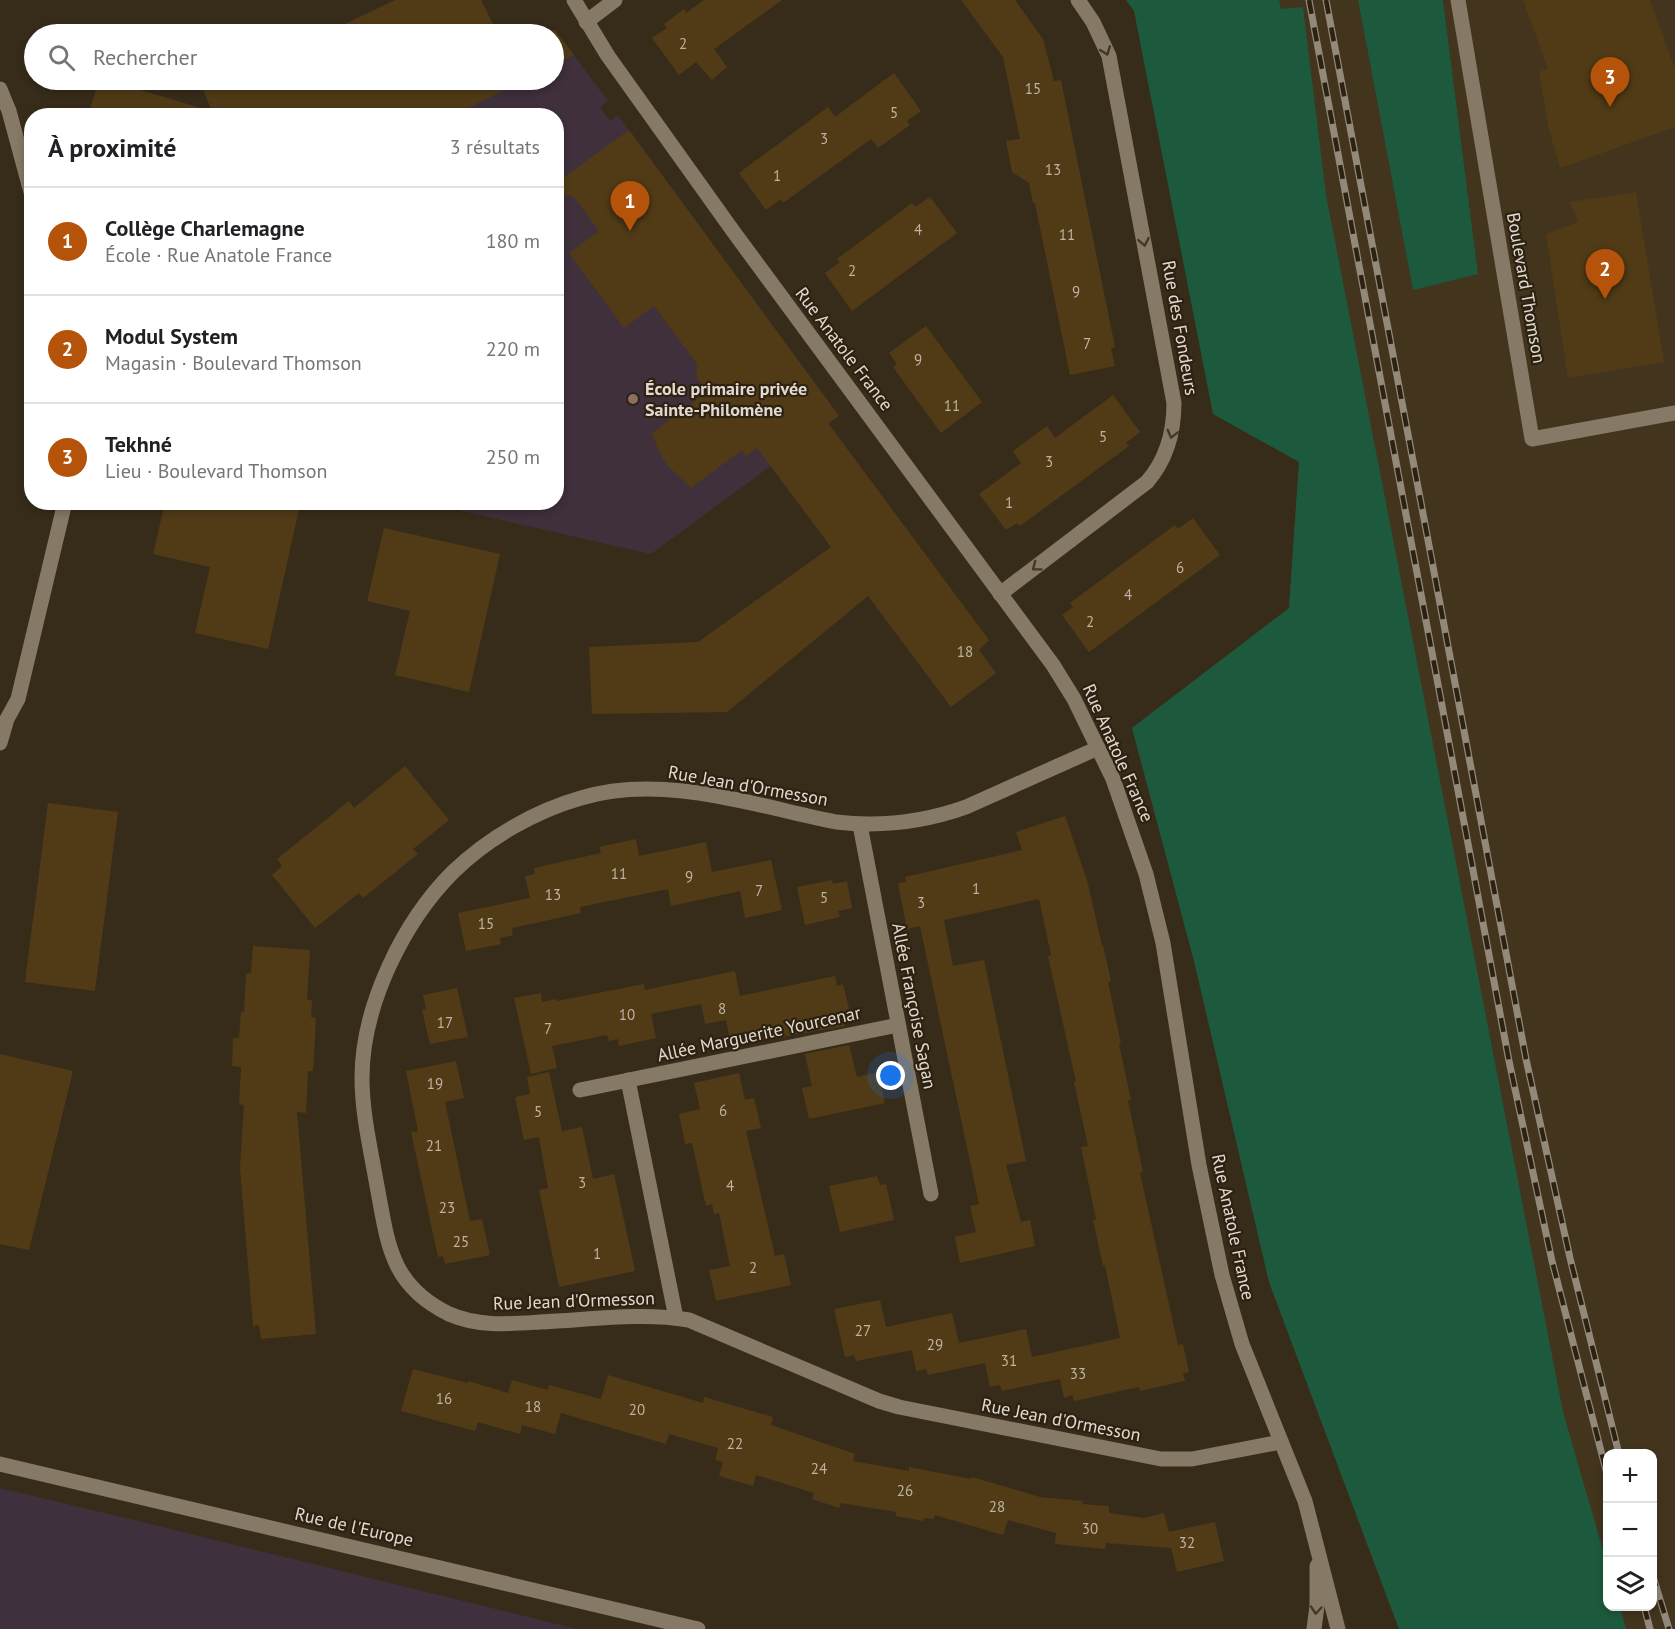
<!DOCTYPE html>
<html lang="fr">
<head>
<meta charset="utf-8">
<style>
  body { margin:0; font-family:"PT Sans",sans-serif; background:#f2f2f2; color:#202124 }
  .controls { position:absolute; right:18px; bottom:18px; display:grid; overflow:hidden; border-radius:12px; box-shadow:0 3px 9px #0003 }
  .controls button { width:54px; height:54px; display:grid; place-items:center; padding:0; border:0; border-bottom:2px solid #e0e0e0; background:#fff; color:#202124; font:30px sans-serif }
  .you { position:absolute; left:891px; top:1076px; width:21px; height:21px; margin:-15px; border:4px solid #fff; border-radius:50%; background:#1a73e8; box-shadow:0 0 0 9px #1a73e833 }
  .badge { display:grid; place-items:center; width:39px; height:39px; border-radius:50%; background:#b45309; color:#fff; font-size:20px; font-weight:700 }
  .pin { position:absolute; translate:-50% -50px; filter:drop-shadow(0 2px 3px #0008) }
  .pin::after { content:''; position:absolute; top:32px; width:21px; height:18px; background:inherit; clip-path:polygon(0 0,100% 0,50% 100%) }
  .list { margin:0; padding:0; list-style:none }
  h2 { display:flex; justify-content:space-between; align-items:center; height:78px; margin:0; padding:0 24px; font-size:26px }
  h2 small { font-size:20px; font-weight:400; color:#757577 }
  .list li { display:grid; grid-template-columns:39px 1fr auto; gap:18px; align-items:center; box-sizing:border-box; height:108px; padding:0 24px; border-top:2px solid #e0e0e0 }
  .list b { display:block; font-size:22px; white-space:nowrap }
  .list p { margin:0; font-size:20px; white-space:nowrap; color:#757577 }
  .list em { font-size:20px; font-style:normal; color:#757577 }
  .icon { flex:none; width:33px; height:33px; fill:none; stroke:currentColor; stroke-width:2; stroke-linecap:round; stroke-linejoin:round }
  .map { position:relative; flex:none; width:1675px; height:1629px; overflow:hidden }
  .search { position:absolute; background:#fff; box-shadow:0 3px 9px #0003; left:24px; top:24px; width:540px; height:66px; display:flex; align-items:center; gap:15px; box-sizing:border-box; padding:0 21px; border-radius:33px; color:#757577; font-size:22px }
  .panel { position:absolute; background:#fff; box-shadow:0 3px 9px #0003; left:24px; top:108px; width:540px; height:402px; border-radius:24px }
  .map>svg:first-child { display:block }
</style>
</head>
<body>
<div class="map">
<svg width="1675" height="1629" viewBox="0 0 1675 1629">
  <rect width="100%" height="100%" fill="#372c1a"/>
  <!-- commercial -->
  <path fill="#3e303d" d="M 0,1488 L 134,1520 L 577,1629 L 0,1629 Z"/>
  <!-- built -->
  <path fill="#43341e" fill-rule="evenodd" d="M 1230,0 L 1358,0 L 1413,289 L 1478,274 L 1443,0 L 1675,0 L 1675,1629 L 1399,1629 L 1269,1282 L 1194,961 L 1132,728 L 1289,608 L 1299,462 ZM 1608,1454 L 1652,1454 L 1652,1606 L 1608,1606 Z"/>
  <!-- education -->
  <path fill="#3f303b" d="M 555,30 L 608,101 L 600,107 L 610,121 L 618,115 L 839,416 L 651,554 L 426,503 L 556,502 L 556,116 L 380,116 L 454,80 L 554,80 L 554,34 L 545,34 Z"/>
  <!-- green -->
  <g fill="#1d5a3d">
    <path d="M 1126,0 L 1279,0 L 1281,9 L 1303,7 L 1326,195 L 1563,1412 L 1607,1564 L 1608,1606 L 1620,1607 L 1626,1629 L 1399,1629 L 1269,1282 L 1194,961 L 1132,728 L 1289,608 L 1299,462 L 1213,414 L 1134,11 Z"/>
    <path d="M 1358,0 L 1443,0 L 1478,274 L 1413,290 Z"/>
  </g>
  <!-- building -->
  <g fill="#513b17">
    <path d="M 395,0 L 481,0 L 498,34 L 324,34 Z"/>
    <path d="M 704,0 L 782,0 L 714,49 L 727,67 L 712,80 L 696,62 L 679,75 L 652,38 L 667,28 L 664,24 L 684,9 L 686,13 Z"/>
    <path d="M 961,0 L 1015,0 L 1043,39 L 1054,81 L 1061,80 L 1115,347 L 1111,348 L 1115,366 L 1070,375 L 1035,203 L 1033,203 L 1029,183 L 1012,172 L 1006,141 L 1020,139 L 1003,57 Z"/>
    <path d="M 1523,0 L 1650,0 L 1675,69 L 1675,127 L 1560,168 L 1549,129 L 1541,86 L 1539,72 L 1548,69 Z"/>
    <path d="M 555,30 L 574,55 L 554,65 L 554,34 L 539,34 Z"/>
    <path d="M 894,73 L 921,111 L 907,121 L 910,125 L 878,148 L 871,139 L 783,203 L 781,199 L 766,210 L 739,173 L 828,107 L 835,117 Z"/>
    <path d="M 99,80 L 107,80 L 204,109 L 203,116 L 88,116 Z"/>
    <path d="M 199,80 L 525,80 L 452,116 L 214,116 Z"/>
    <path d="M 629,130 L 839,416 L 828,423 L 989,640 L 979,650 L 996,673 L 951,707 L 868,596 L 727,712 L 592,714 L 589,647 L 698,642 L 831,547 L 757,448 L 746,456 L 742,450 L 691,488 L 666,464 L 658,449 L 652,433 L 707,392 L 697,378 L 697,364 L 654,306 L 624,328 L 569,253 L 599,231 L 573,196 L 556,194 L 556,183 Z"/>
    <path d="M 1636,192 L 1664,362 L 1568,378 L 1546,234 L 1578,222 L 1570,202 Z"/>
    <path d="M 930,197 L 957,233 L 852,311 L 825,273 L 840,262 L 837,259 L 912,203 L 915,207 Z"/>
    <path d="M 926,326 L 982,402 L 941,433 L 893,367 L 897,364 L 889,353 Z"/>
    <path d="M 1113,395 L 1140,432 L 1126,443 L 1129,446 L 1020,526 L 1017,523 L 1006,530 L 979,494 L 1021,463 L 1013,451 L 1047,426 L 1055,438 Z"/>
    <path d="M 165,502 L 270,502 L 299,509 L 268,649 L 195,633 L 210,567 L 153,554 Z"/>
    <path d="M 1193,518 L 1220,555 L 1089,652 L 1062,615 L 1073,607 L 1070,603 L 1175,525 L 1178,529 Z"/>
    <path d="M 384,528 L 500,554 L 469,692 L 395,675 L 410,611 L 367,601 Z"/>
    <path d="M 405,766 L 449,820 L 413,849 L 418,854 L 363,898 L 359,893 L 315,928 L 272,875 L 282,866 L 277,859 L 349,801 L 354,808 Z"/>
    <path d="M 48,803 L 118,812 L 95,991 L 25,982 Z"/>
    <path d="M 1065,816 L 1087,880 L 1102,945 L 1103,945 L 1111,981 L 1108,982 L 1121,1044 L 1119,1044 L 1131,1100 L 1128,1101 L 1143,1172 L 1140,1173 L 1178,1345 L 1183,1344 L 1189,1372 L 1183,1373 L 1185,1381 L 1140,1391 L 1139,1387 L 1074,1401 L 1072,1395 L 1064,1398 L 1060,1379 L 1002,1391 L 1000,1385 L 990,1387 L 985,1363 L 928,1375 L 926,1369 L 916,1371 L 912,1350 L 856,1361 L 854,1355 L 845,1357 L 834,1309 L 880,1300 L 886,1327 L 952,1313 L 959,1343 L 1026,1329 L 1032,1357 L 1120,1338 L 1105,1265 L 1103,1266 L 1093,1220 L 1096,1219 L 1081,1147 L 1088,1146 L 1074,1082 L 1076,1082 L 1048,956 L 1051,955 L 1039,899 L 944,920 L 953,966 L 984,960 L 1026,1161 L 1006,1165 L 1021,1222 L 1030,1220 L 1035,1246 L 960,1263 L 955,1237 L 976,1232 L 970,1206 L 979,1204 L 920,926 L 907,929 L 898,883 L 906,882 L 905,877 L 1022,850 L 1016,832 Z"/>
    <path d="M 636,839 L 639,856 L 706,842 L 712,872 L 771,860 L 782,910 L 745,918 L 740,891 L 671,906 L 668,889 L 580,907 L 581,913 L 512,928 L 513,935 L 500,938 L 501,944 L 466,951 L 458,913 L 530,898 L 525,876 L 535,874 L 534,868 L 601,853 L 599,847 Z"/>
    <path d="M 832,880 L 833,884 L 847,881 L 852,908 L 838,911 L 840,917 L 805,925 L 797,887 Z"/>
    <path d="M 253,946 L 310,950 L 307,1000 L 312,1000 L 311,1017 L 316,1018 L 313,1071 L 308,1071 L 306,1113 L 297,1112 L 316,1334 L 261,1339 L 259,1325 L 253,1326 L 240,1168 L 244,1105 L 239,1104 L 241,1067 L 232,1066 L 233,1038 L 239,1038 L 241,1012 L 244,1012 L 246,974 L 251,973 Z"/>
    <path d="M 735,971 L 740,996 L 835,976 L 837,986 L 843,984 L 852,1021 L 844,1022 L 845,1026 L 731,1046 L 726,1020 L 705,1024 L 701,1004 L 651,1014 L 656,1038 L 619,1046 L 618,1039 L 609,1041 L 607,1035 L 552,1046 L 557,1068 L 531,1074 L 514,998 L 541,993 L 542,1002 L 556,999 L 557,1001 L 644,984 L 645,990 Z"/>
    <path d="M 457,988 L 468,1037 L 430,1044 L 422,1010 L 426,1009 L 423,995 Z"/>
    <path d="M 849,1045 L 857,1077 L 878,1072 L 885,1103 L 809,1119 L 802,1088 L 812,1086 L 805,1054 Z"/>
    <path d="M 0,1054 L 73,1071 L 29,1250 L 0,1244 Z"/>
    <path d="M 456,1061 L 464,1098 L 445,1102 L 470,1221 L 482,1219 L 490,1255 L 445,1264 L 443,1256 L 438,1257 L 411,1132 L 418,1131 L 406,1071 Z"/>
    <path d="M 549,1072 L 562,1131 L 582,1127 L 593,1179 L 614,1174 L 635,1271 L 559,1287 L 539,1190 L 548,1188 L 539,1137 L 524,1140 L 515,1097 L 530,1094 L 527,1077 Z"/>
    <path d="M 739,1073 L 745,1100 L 754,1098 L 761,1128 L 746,1131 L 775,1256 L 784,1254 L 791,1285 L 716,1301 L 709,1270 L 730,1266 L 719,1213 L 714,1214 L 712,1204 L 706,1206 L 692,1143 L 685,1144 L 679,1114 L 700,1109 L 694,1083 Z"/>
    <path d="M 877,1176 L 880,1185 L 886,1184 L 894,1220 L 840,1232 L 829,1186 Z"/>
    <path d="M 413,1369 L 468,1383 L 468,1381 L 508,1393 L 512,1380 L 548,1390 L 549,1385 L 601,1399 L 608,1375 L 703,1403 L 704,1397 L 773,1417 L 771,1425 L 855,1454 L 853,1461 L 909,1471 L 909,1467 L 971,1479 L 972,1477 L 1040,1497 L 1083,1501 L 1082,1504 L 1109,1506 L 1109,1513 L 1144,1518 L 1164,1513 L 1169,1532 L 1215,1522 L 1224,1561 L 1177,1572 L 1171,1548 L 1106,1543 L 1105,1549 L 1055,1544 L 1056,1533 L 1008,1520 L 1003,1535 L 935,1515 L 934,1519 L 924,1518 L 923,1521 L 896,1516 L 896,1512 L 841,1503 L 839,1508 L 812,1499 L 814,1493 L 756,1475 L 753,1486 L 719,1476 L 723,1462 L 715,1460 L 718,1448 L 669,1434 L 666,1444 L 561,1413 L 555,1434 L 522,1425 L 520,1434 L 478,1422 L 475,1431 L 401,1411 Z"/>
  </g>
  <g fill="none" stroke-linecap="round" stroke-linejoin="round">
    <!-- minor -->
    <g stroke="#867965" stroke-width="15">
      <path d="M 574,0 L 608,56 L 733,231 L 1053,665 L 1074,699 L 1113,779 L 1146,874 L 1163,943 L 1199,1165 L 1222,1275 L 1242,1344 L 1305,1501 L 1338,1629"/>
      <path d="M 1458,0 L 1532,439 L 1675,413"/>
      <path d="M 586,22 L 615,0"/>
      <path d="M 0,89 L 9,111 L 32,196"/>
      <path d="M 1000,594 L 1147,482 C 1167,459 1174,433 1174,403 L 1109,56 L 1093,22 L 1078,0"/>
      <path d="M 0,743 L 7,719 L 18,699 L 65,502"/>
      <path d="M 1098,748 L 966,807 C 924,822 880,827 836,822 C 756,806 662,773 581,798 C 535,811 488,838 453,872 C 403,922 362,1006 362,1078 C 362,1114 371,1151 377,1186 C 388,1244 390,1285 449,1314 C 479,1327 509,1324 540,1322 C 589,1320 640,1312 689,1320 L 879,1401 L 899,1407 L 1161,1459 L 1192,1459 L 1281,1442"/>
      <path d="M 860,825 L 931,1194"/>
      <path d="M 628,1080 L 676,1318"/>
      <path d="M 580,1090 L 898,1025"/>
      <path d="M 0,1464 L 698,1629"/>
      <path d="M 1314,1629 L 1317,1606 L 1317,1566"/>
    </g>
    <!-- rail casing -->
    <g stroke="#92897b" stroke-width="7">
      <g id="rail">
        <path d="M 1309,0 L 1509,1061 L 1552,1261 L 1608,1478"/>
        <path d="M 1326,0 L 1526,1059 L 1570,1258 L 1619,1454"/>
        <path d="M 1652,1573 L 1669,1629"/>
        <path d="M 1644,1606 L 1650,1629"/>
      </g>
    </g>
    <!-- rail -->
    <use href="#rail" stroke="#2d2211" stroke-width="4.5" stroke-dasharray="14" stroke-linecap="butt"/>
  </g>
  <!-- one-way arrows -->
  <defs><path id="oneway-chevron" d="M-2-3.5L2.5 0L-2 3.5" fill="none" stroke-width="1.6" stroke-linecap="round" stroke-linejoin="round" transform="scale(1.5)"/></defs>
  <g stroke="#433826">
    <use href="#oneway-chevron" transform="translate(1106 51) rotate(69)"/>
    <use href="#oneway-chevron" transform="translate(1144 242) rotate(79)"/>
    <use href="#oneway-chevron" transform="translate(1172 434) rotate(104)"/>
    <use href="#oneway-chevron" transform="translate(1036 567) rotate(143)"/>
    <use href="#oneway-chevron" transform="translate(1316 1610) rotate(95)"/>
  </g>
  <!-- markers -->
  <circle fill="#8d6e63" stroke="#2d2211" stroke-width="2" cx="633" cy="399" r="6"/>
  <g text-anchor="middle" stroke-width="4.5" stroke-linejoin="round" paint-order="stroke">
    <!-- number labels -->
    <g font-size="15" fill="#beb2a2">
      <text x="683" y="49">2</text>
      <text x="1033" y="94">15</text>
      <text x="894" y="118">5</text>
      <text x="824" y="144">3</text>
      <text x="1053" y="175">13</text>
      <text x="777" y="181">1</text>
      <text x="918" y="235">4</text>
      <text x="1067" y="240">11</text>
      <text x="852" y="276">2</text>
      <text x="1076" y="297">9</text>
      <text x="1087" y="349">7</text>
      <text x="918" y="365">9</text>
      <text x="952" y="411">11</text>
      <text x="1103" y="442">5</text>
      <text x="1049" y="467">3</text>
      <text x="1009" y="508">1</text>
      <text x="1180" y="573">6</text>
      <text x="1128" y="600">4</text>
      <text x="1090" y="627">2</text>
      <text x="965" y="657">18</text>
      <text x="619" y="879">11</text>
      <text x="689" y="882">9</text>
      <text x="976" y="894">1</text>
      <text x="759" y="896">7</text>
      <text x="553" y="900">13</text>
      <text x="824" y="903">5</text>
      <text x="921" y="908">3</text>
      <text x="486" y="929">15</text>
      <text x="722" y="1014">8</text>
      <text x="627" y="1020">10</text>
      <text x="445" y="1028">17</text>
      <text x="548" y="1034">7</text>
      <text x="435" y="1089">19</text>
      <text x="723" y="1116">6</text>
      <text x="538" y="1117">5</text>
      <text x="434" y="1151">21</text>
      <text x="582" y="1188">3</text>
      <text x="730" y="1191">4</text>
      <text x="447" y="1213">23</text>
      <text x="461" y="1247">25</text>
      <text x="597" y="1259">1</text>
      <text x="753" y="1273">2</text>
      <text x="863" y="1336">27</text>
      <text x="935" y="1350">29</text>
      <text x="1009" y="1366">31</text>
      <text x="1078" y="1379">33</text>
      <text x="444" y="1404">16</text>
      <text x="533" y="1412">18</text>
      <text x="637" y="1415">20</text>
      <text x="735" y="1449">22</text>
      <text x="819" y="1474">24</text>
      <text x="905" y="1496">26</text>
      <text x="997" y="1512">28</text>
      <text x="1090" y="1534">30</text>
      <text x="1187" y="1548">32</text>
    </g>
    <!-- street labels -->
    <g font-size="18" fill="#e2dad0" stroke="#2d2211">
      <text transform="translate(1526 288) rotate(80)" y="6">Boulevard Thomson</text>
      <text transform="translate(1180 328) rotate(80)" y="6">Rue des Fondeurs</text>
      <text transform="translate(844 349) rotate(53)" y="6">Rue Anatole France</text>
      <text transform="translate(1118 753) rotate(66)" y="6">Rue Anatole France</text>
      <text transform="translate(748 786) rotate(10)" y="6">Rue Jean d'Ormesson</text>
      <text transform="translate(914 1006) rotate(79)" y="6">Allée Françoise Sagan</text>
      <text transform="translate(759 1034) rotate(-12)" y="6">Allée Marguerite Yourcenar</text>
      <text transform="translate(1233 1227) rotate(78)" y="6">Rue Anatole France</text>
      <text transform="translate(574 1301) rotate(-2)" y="6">Rue Jean d'Ormesson</text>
      <text transform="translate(1061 1420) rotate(11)" y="6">Rue Jean d'Ormesson</text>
      <text transform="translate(354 1527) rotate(13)" y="6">Rue de l'Europe</text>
    </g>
    <!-- poi labels -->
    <g font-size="18" font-weight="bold" fill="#e2dad0" stroke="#2d2211" text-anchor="start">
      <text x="645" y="395">École primaire privée<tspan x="645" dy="21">Sainte-Philomène</tspan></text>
    </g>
  </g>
</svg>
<div class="controls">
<button>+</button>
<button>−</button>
<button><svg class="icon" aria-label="layers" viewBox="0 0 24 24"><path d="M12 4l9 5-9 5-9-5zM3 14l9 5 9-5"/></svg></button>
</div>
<div class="you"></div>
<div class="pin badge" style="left:630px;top:231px">1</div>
<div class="pin badge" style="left:1605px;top:299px">2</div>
<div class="pin badge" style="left:1610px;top:107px">3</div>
<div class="search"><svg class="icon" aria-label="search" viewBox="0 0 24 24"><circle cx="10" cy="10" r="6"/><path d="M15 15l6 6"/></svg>Rechercher</div>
<section class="panel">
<h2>À proximité<small>3 résultats</small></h2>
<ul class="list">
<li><span class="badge">1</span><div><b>Collège Charlemagne</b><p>École · Rue Anatole France</p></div><em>180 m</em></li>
<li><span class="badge">2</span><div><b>Modul System</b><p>Magasin · Boulevard Thomson</p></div><em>220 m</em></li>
<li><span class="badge">3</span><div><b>Tekhné</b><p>Lieu · Boulevard Thomson</p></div><em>250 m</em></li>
</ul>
</section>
</div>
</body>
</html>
